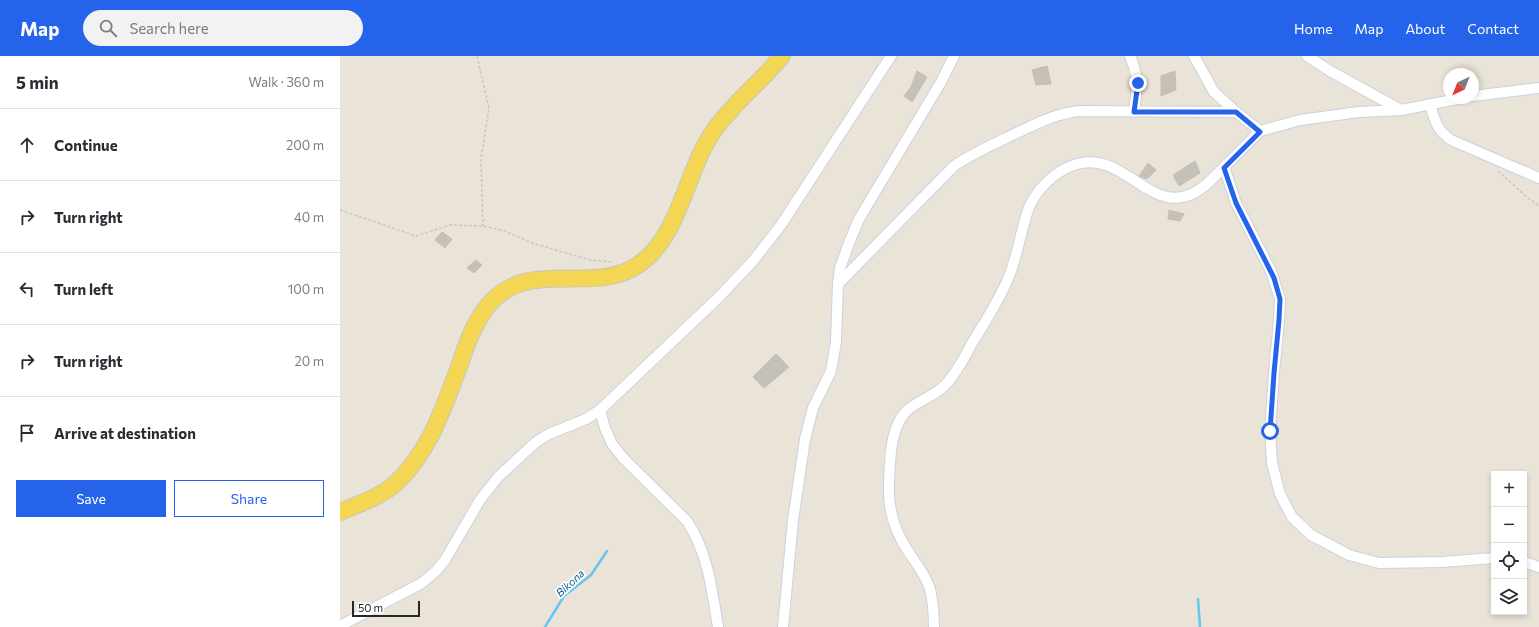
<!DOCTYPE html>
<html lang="en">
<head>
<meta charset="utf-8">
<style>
  body { margin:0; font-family:Commissioner,sans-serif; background:#f2f2f3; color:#2b2b33 }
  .controls { position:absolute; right:12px; bottom:12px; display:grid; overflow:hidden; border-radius:0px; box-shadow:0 2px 6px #0003 }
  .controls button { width:36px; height:36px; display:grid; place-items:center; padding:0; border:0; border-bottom:1px solid #e1e1e2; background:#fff; color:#2b2b33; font:20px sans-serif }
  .compass { position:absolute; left:1103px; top:12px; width:36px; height:36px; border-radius:50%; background:#fff; box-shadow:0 2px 6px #0003; rotate:223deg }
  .scale { position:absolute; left:12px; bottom:10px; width:68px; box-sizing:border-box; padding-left:4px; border:2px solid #272727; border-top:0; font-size:11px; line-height:14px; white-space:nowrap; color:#272727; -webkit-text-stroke:3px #fff; paint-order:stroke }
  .stop { position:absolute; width:12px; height:12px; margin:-9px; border:3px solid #2563eb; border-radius:50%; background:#fff }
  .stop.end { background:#2563eb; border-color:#fff; box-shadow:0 1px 4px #0008 }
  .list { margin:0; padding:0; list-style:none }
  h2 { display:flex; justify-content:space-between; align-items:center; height:52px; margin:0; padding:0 16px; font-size:17px }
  h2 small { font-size:13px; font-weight:400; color:#7c7c81 }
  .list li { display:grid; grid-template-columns:26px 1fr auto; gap:12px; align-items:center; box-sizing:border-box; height:72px; padding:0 16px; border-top:1px solid #e1e1e2 }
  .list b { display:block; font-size:15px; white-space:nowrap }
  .list em { font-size:13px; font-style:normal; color:#7c7c81 }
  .actions { display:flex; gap:8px; padding:12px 16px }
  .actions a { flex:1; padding:9px 0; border:1px solid #2563eb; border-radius:0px; text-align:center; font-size:14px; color:#2563eb }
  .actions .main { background:#2563eb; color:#fff }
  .icon { flex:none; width:22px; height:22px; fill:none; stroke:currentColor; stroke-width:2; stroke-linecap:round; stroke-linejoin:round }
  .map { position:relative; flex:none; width:1199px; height:571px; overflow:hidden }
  header { display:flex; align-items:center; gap:24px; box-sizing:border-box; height:56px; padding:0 20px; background:#2563eb; color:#fff }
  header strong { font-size:19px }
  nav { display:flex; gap:22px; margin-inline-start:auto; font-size:14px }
  .search { width:280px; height:36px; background:#f2f2f3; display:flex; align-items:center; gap:10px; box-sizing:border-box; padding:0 14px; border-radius:22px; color:#7c7c81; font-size:15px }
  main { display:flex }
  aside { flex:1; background:#fff }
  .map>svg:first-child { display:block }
</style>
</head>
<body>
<header>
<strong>Map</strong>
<div class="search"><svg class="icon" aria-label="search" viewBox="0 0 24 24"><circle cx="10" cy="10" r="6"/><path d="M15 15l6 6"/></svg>Search here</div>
<nav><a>Home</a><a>Map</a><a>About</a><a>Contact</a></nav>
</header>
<main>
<aside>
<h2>5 min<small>Walk · 360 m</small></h2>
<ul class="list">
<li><svg class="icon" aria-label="ahead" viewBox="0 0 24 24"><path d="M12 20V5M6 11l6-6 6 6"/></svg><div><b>Continue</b></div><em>200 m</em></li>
<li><svg class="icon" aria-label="right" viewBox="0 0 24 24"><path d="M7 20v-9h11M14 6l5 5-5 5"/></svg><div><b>Turn right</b></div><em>40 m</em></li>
<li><svg class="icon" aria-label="left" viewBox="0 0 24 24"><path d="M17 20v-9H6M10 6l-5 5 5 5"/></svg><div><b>Turn left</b></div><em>100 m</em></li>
<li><svg class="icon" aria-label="right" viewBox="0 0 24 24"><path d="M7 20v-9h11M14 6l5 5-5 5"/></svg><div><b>Turn right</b></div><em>20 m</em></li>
<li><svg class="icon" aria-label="arrive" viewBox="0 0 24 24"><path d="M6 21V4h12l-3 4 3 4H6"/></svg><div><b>Arrive at destination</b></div></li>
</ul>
<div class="actions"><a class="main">Save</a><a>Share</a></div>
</aside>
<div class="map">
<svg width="1199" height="571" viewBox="0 0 1199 571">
  <rect width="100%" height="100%" fill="#eae3d7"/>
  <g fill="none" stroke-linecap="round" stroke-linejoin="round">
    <!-- stream -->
    <g stroke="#66c5f1" stroke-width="2.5">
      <path d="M 858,543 L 860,571"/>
      <path d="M 205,571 L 224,540 L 251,519 L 267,495"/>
    </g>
  </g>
  <!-- building -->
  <g fill="#c5c0b8" stroke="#c5bfb2">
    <path d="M 707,10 L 711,28 L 696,29 L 692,14 Z"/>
    <path d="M 577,15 L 587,21 L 572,46 L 564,40 L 571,31 Z"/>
    <path d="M 835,15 L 836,34 L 821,40 L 821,20 Z"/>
    <path d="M 855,105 L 860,117 L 839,130 L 833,119 Z"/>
    <path d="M 808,107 L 816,114 L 807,123 L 799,120 Z"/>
    <path d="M 829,154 L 844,158 L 840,165 L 828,163 Z"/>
    <path d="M 102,176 L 112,183 L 105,192 L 95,184 Z"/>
    <path d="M 136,204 L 142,209 L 134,217 L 127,212 Z"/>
    <path d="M 436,298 L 449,311 L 424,332 L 413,321 Z"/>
  </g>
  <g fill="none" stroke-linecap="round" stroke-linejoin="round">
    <!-- street casing -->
    <g stroke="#cdd0e1" stroke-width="12">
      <g id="street">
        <path d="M 790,0 C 800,24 797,32 794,56"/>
        <path d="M 854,0 L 874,36 L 896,56 L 920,75"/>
        <path d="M 967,0 L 990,15 L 1061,54"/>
        <path d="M 1133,40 L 1199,32"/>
        <path d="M 1090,48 C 1095,65 1096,73 1111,84 L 1199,122"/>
        <path d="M 884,111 L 896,147 L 931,215 L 940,243 L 939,264 L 934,317 L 930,375 L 932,407 L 940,438 L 952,461 L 971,479 L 1009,499 L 1039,507 L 1102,506 L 1154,502"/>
        <path d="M 498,228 L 614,110 C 630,99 648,91 666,82 C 690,71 712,58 739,55 L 896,56"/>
        <path d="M 260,354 L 265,372 L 272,388 L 284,403 L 347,465 C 368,497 372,534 378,571"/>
        <path d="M 1184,506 L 1199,511"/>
        <path d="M 0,570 L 82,527 L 96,515 L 105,504 L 140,444 L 158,421 L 196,386 L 209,378 L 246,363 L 260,354 L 379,241 L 413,205 L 441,169 L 551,0"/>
        <path d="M 443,571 L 453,464 L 465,383 L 473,352 L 491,315 L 496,286 L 498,228 L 500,212 L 509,187 L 519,163 L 601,26 L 614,0"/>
        <path d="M 594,571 C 594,558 593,546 590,533 C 584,514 569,500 561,483 C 552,466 548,445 549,426 C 550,403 550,367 570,352 C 582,343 597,339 607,327 C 617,316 624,302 631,289 C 644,268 658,246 668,223 C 677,202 680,179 687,157 C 694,135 715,114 737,108 C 788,93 816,174 868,127 L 920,75 L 960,64 L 1019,56 L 1061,54 L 1123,42"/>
      </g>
    </g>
    <!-- primary casing -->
    <g stroke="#c7c7c7" stroke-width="18">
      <path id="primary" d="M 0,456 C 19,448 40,441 55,428 C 89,397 104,351 120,308 C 127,286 136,262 152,245 C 192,203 254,239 298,209 C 340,181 345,117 373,76 C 392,48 420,27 442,0"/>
    </g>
    <!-- path -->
    <g stroke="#c7c7c7" stroke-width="1.5" stroke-dasharray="3 2" stroke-linecap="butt">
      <path d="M 137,0 L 149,52 L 141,103 L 143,170"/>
      <path d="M 1158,115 L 1189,143 L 1199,150"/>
      <path d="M 0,154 L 76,180 L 110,169 L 143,170 L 165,175 L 192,187 L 250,204 L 271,206"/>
    </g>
    <!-- street -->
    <use href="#street" stroke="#fff" stroke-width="10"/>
    <!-- primary -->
    <use href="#primary" stroke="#f3d653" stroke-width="16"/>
  </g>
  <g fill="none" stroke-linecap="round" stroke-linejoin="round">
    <!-- route -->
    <path stroke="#2563eb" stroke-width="5" d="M 798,27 L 794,56 L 896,56 L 920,76 L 884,112 L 896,147 L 934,222 L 940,243 L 939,264 L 934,317 L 930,375"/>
  </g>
  <g text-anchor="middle" stroke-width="3.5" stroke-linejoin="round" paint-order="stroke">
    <!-- water labels -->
    <g font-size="11" font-style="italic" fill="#0a6098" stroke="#fff">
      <text transform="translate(230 527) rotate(-43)" y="4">Bikona</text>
    </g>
  </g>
</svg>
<div class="controls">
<button>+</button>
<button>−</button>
<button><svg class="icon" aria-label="locate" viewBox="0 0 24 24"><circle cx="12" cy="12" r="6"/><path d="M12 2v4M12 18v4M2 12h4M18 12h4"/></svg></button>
<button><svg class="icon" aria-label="layers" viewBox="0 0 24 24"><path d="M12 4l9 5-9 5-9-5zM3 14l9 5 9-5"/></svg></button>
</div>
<svg class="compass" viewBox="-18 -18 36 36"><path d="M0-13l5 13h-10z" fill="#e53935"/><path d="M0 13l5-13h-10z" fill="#7c7c81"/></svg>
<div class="scale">50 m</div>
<div class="stop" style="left:930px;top:375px"></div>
<div class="stop end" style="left:798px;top:27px"></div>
</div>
</main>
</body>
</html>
